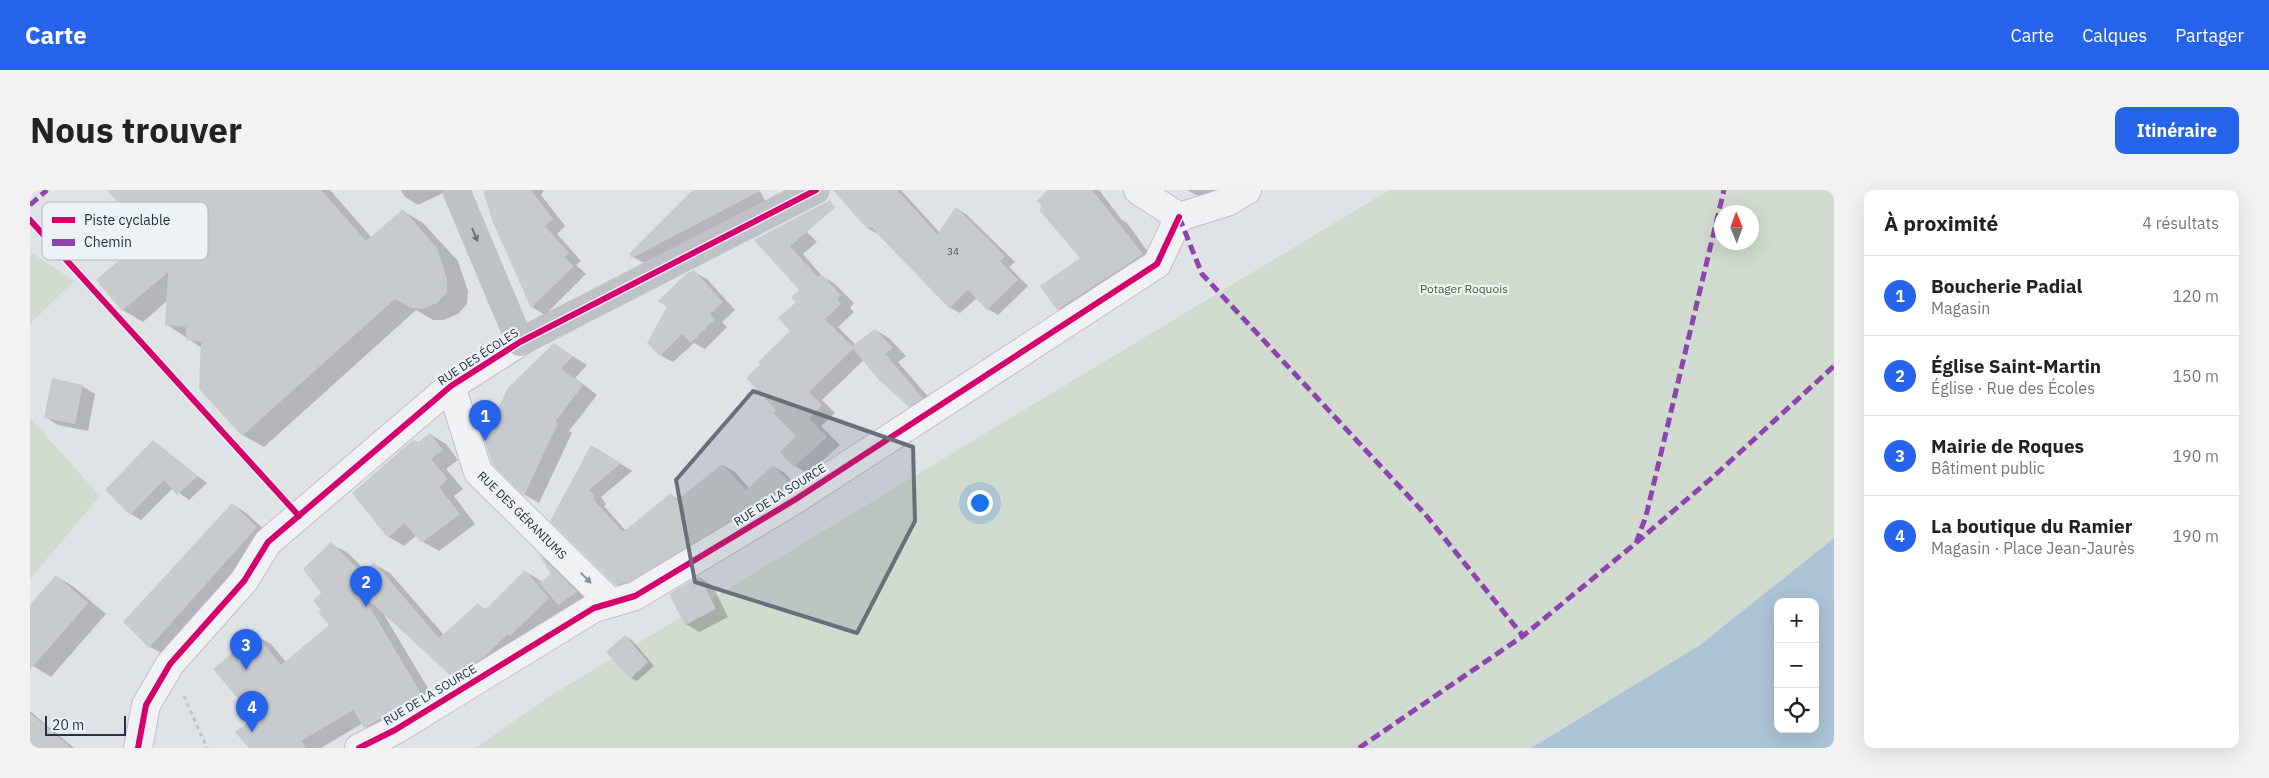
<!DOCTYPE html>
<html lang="fr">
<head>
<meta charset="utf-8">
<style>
  body { margin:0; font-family:"IBM Plex Sans",sans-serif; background:#f2f2f2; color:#222 }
  .controls { position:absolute; right:15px; bottom:15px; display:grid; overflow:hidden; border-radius:10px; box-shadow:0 5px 20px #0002 }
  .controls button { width:45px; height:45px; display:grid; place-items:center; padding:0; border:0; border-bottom:1px solid #e0e0e0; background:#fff; color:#222; font:25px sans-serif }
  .compass { position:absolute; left:1684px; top:15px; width:45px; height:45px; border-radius:50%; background:#fff; box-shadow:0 5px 20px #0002; rotate:359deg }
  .scale { position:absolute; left:15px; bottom:12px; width:81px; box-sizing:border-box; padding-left:5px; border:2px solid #253241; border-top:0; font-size:14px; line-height:18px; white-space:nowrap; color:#253241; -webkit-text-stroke:4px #edf2f6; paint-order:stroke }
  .you { position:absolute; left:949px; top:312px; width:18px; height:18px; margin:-12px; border:4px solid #fff; border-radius:50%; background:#1a73e8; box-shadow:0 0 0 8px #1a73e833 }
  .badge { display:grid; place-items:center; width:32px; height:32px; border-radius:50%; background:#2563eb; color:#fff; font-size:16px; font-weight:700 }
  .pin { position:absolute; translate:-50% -41px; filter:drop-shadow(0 1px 2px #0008) }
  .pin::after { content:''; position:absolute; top:26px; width:18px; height:15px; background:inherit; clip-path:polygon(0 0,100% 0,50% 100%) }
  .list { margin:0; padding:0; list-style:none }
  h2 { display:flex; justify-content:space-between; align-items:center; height:65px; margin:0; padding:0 20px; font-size:21px }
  h2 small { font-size:16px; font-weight:400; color:#767676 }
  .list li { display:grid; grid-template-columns:32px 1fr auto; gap:15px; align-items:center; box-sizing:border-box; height:80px; padding:0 20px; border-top:1px solid #e0e0e0 }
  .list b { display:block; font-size:19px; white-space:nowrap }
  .list p { margin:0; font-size:16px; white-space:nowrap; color:#767676 }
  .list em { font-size:16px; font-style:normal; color:#767676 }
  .icon { flex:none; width:28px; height:28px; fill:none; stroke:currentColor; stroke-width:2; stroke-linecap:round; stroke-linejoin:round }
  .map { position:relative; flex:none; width:1804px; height:558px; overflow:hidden; border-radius:10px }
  header { display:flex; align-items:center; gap:30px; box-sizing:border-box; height:70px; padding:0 25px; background:#2563eb; color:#fff }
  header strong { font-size:24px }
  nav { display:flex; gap:28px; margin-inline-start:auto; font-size:18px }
  .intro { display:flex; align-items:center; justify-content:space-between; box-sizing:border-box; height:120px; padding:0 30px }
  h1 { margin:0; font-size:35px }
  .button { padding:12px 22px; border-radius:10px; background:#2563eb; color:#fff; font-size:18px; font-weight:700 }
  main { display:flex; gap:30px; padding:0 30px }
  aside { flex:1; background:#fff; border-radius:10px; box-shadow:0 5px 20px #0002 }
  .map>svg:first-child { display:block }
</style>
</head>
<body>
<header>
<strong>Carte</strong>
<nav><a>Carte</a><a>Calques</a><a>Partager</a></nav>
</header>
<div class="intro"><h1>Nous trouver</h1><a class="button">Itinéraire</a></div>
<main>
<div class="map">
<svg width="1804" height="558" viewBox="0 0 1804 558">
  <rect width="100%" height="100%" fill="#e0e3e6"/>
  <!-- green -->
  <g fill="#d1dacf" fill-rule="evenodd">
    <path d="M 1359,0 L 1804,0 L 1804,348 L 1670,455 L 1501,558 L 446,558 L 520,506 ZM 1692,22 L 1722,22 L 1722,52 L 1692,52 Z"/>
    <path d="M 3,64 L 44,91 L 0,134 L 0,66 Z"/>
    <path d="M 0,228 L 70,306 L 0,389 Z"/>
  </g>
  <!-- water -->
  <path fill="#abc3d4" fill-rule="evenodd" d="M 1804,348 L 1804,558 L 1501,558 L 1670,455 ZM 1748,412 L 1785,412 L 1785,539 L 1748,539 Z"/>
  <!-- shadow -->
  <g fill="#0003">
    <path d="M 79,0 L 300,0 L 342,48 L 373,21 L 393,33 L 428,71 L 438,101 L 437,114 L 428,124 L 413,130 L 403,130 L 386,120 L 234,257 L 213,245 L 170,199 L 172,158 L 136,134 L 137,111 L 113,132 L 93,120 L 119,47 Z"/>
    <path d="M 371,0 L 412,0 L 413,3 L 388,15 L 375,7 Z"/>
    <path d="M 455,0 L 514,0 L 511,5 L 535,36 L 527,44 L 551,71 L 546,75 L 556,84 L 515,125 L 502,117 L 462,28 Z"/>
    <path d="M 664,0 L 729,0 L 736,12 L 616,74 L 603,67 Z"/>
    <path d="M 824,0 L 871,0 L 909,42 L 926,18 L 936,24 L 985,72 L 979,77 L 998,96 L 968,125 L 958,119 L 947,108 L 930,123 L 919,117 L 848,44 L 837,38 Z"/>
    <path d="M 1017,0 L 1069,0 L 1091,29 L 1097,33 L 1126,73 L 1042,128 L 1028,119 L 1012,97 L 1052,68 L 1014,16 Z"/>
    <path d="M 1157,0 L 1192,0 L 1176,10 Z"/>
    <path d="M 775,40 L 787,52 L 773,64 L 792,86 L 805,94 L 824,113 L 820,118 L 824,122 L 808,137 L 826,155 L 845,140 L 859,148 L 876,166 L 868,172 L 906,216 L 893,224 L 880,216 L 834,170 L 792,210 L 805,223 L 791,236 L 810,255 L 778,284 L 765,276 L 768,246 L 748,220 L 770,100 L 726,50 Z"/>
    <path d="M 664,82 L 677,89 L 705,120 L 692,132 L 697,137 L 675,159 L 664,153 L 643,172 L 630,165 Z"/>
    <path d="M 539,164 L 557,175 L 545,188 L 567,205 L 539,241 L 542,243 L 509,313 L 495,305 L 463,273 Z"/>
    <path d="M 52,196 L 65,204 L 58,241 L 28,235 L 15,227 Z"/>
    <path d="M 400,244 L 416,254 L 428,270 L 416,279 L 433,299 L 424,306 L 445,334 L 409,361 L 393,352 L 387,345 L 374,356 L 359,347 L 384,250 L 389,253 Z"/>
    <path d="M 123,252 L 177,293 L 159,310 L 143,298 L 111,330 L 101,324 Z"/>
    <path d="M 574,263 L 602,281 L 571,307 L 576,314 L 574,316 L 596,341 L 641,305 L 649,310 L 693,275 L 705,282 L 719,298 L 743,276 L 755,283 L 771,301 L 598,402 L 586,394 L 521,330 Z"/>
    <path d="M 202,314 L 215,322 L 240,345 L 133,464 L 120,457 Z"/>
    <path d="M 301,354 L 318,363 L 336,381 L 344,374 L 360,383 L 414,445 L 448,415 L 457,420 L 496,382 L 513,392 L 522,385 L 512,367 L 521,372 L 558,409 L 541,422 L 535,418 L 497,455 L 440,495 L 423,486 L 353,423 L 408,515 L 352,546 L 335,537 L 333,533 L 291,558 L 220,558 L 226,529 L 225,445 L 241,454 L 256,472 L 301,435 L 293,420 L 292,403 Z"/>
    <path d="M 26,386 L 44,397 L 76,424 L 21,487 L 0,474 L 0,417 Z"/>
    <path d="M 669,387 L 682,395 L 698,427 L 669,442 L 656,434 Z"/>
    <path d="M 595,446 L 602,450 L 624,476 L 607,491 L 601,488 Z"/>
    <path d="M 0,521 L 44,558 L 0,558 Z"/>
  </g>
  <!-- building -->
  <g fill="#c8cbce">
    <path d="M 77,0 L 291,0 L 336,51 L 373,19 L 407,58 L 417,89 L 417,102 L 407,113 L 392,119 L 381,118 L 365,109 L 212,246 L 169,199 L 171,152 L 156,150 L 156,137 L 135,135 L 138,82 L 92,121 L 66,90 L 117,46 Z"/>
    <path d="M 453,0 L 501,0 L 523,29 L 515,36 L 539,63 L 534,67 L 544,76 L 501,118 L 462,30 Z"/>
    <path d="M 663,0 L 732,0 L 602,68 L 599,64 Z"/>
    <path d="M 803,0 L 867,0 L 907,44 L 926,17 L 975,66 L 970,71 L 988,90 L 957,120 L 938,100 L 919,118 L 841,37 L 837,39 Z"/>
    <path d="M 1017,0 L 1062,0 L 1113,64 L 1027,120 L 1010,96 L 1050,68 L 1009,20 L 1012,16 L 1007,11 Z"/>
    <path d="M 800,10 L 805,18 L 760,56 L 788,87 L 791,84 L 811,105 L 807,109 L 811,114 L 795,129 L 822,156 L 845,139 L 863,158 L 855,164 L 893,208 L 879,217 L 849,190 L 823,159 L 779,202 L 792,215 L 779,228 L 797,247 L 764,277 L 750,262 L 766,246 L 743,223 L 746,220 L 716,188 L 730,174 L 728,172 L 760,141 L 748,128 L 766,112 L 761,107 L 769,100 L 724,50 Z"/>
    <path d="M 664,80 L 693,112 L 680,124 L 685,129 L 661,153 L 652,144 L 630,166 L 617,153 L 637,117 L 628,111 L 656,84 Z"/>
    <path d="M 524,153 L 543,166 L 531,179 L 553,195 L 525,232 L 528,233 L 494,306 L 462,274 L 454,248 L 477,199 Z"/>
    <path d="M 22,188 L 53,195 L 45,234 L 14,228 Z"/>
    <path d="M 400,243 L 413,260 L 401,269 L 418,289 L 409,297 L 430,324 L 392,353 L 374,333 L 358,348 L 322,303 L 384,249 L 387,253 Z"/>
    <path d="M 123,250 L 168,286 L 147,305 L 134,290 L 100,325 L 75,300 Z"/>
    <path d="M 561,255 L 591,273 L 559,300 L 565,307 L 563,309 L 593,342 L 641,303 L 646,311 L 692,274 L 716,300 L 743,275 L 761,294 L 599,392 L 585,395 L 520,331 Z"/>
    <path d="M 202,313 L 227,337 L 119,458 L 93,432 Z"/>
    <path d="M 301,352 L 332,383 L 344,372 L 409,448 L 448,413 L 455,420 L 495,380 L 519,408 L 480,446 L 478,444 L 453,468 L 422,487 L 332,404 L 392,505 L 334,538 L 323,520 L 271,551 L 276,558 L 219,558 L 205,542 L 224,528 L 183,479 L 225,443 L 251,475 L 299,435 L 288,422 L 291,420 L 283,411 L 291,403 L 273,379 Z"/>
    <path d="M 508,363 L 547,402 L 528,415 L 509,393 L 521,384 Z"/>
    <path d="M 26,385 L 58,413 L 0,480 L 0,415 Z"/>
    <path d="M 669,386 L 686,419 L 655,435 L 639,404 Z"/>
    <path d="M 595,445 L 618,472 L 600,489 L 576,462 Z"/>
    <path d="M 0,523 L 41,558 L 0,558 Z"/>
  </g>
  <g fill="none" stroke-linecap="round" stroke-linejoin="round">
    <!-- street casing -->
    <g stroke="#bec1c4" stroke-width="30">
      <g id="street">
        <path d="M 1108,0 L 1149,27"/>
        <path d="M 1149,27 L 1197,12 L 1217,0"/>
        <path id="s1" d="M 421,196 L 448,282 L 581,413"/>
        <path d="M 108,558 L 116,515 L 140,474 L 214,391 L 238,352 L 421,196 L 490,152"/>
        <path d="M 329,558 L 365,540 L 564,418 L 605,406 L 766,309 L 1127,74 L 1149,27"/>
      </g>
    </g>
    <!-- path -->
    <path stroke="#bfc2c6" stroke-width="3" stroke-dasharray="4 4" stroke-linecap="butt" d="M 154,506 L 177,558"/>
    <!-- street -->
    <use href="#street" stroke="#eff1f3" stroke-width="28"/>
    <!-- secondary -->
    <path stroke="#bec2c6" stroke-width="28" d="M 426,0 L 490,152 L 786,0"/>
    <!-- quiet -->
    <g stroke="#8e44ad" stroke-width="5" stroke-dasharray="10 5" stroke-linecap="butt">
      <path d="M 0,15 L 17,0"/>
      <path d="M 1149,27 L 1172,84 L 1395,324 L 1493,446"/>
      <path d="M 1606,353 L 1616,326 L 1694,0"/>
      <path d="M 1329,558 L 1493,446 L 1606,353 L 1683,287 L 1804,176"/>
    </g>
    <!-- cycleway casing -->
    <g stroke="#edf2f6" stroke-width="9">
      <g id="cycleway">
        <path d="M 0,30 L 269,326"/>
        <path d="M 108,558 L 116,515 L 140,474 L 214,391 L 238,352 L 421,196 L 490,152 L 786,0"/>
        <path d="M 329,558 L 365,540 L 564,418 L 605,406 L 766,309 L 1127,74 L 1149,27"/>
      </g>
    </g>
    <!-- cycleway -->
    <use href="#cycleway" stroke="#d6006c" stroke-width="6"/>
  </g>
  <!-- one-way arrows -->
  <defs><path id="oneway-solid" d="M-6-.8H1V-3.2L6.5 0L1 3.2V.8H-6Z" transform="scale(1.25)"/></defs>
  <use fill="#6a737d" href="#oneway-solid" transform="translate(445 45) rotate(67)"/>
  <use fill="#8a929a" href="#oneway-solid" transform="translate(556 388) rotate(45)"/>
  <!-- marked area -->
  <path fill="#66707b" fill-opacity="0.2" stroke="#66707b" stroke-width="4" stroke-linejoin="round" d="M 723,201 L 883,257 L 885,331 L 827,443 L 665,392 L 646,290 Z"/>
  <g text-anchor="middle" stroke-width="4.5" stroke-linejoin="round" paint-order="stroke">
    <!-- number labels -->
    <g font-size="10" fill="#4e5965">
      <text x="923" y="65">34</text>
    </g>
    <!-- park labels -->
    <g font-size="12" fill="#3e5e31" stroke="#edf2f6">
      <text x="1434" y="103">Potager Roquois</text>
    </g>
    <!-- street labels -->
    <g font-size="12" fill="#253241" stroke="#edf2f6">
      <text transform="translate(448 167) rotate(-33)" y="4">RUE DES ÉCOLES</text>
      <text transform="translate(750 305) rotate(-32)" y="4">RUE DE LA SOURCE</text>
      <text dy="4" stroke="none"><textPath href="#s1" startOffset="152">RUE DES GÉRANIUMS</textPath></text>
      <text transform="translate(400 505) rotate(-31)" y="4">RUE DE LA SOURCE</text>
    </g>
  </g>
  <!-- legend -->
  <rect x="12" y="12" width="166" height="58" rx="8" fill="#edf2f6" stroke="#b1b8c0" stroke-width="1"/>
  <rect x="22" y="27" width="23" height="6" fill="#d6006c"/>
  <rect x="22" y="49" width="23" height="7" fill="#8e44ad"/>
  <g font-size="14" fill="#253241">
    <text x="54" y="35">Piste cyclable</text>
    <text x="54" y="57">Chemin</text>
  </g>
</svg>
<div class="controls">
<button>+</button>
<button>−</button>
<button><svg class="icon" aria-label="locate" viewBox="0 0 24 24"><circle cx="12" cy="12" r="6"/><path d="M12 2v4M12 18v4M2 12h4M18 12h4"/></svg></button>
</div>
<svg class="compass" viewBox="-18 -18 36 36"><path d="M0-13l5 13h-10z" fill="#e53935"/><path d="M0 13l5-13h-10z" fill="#767676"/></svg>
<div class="scale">20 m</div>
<div class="you"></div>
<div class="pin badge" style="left:455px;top:251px">1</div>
<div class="pin badge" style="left:336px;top:417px">2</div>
<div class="pin badge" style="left:216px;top:480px">3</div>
<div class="pin badge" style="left:222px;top:542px">4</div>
</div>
<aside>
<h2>À proximité<small>4 résultats</small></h2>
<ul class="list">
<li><span class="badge">1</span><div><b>Boucherie Padial</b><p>Magasin</p></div><em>120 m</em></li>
<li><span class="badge">2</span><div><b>Église Saint-Martin</b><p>Église · Rue des Écoles</p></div><em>150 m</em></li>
<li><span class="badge">3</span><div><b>Mairie de Roques</b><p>Bâtiment public</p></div><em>190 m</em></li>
<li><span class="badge">4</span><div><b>La boutique du Ramier</b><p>Magasin · Place Jean-Jaurès</p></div><em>190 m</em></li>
</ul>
</aside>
</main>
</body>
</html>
